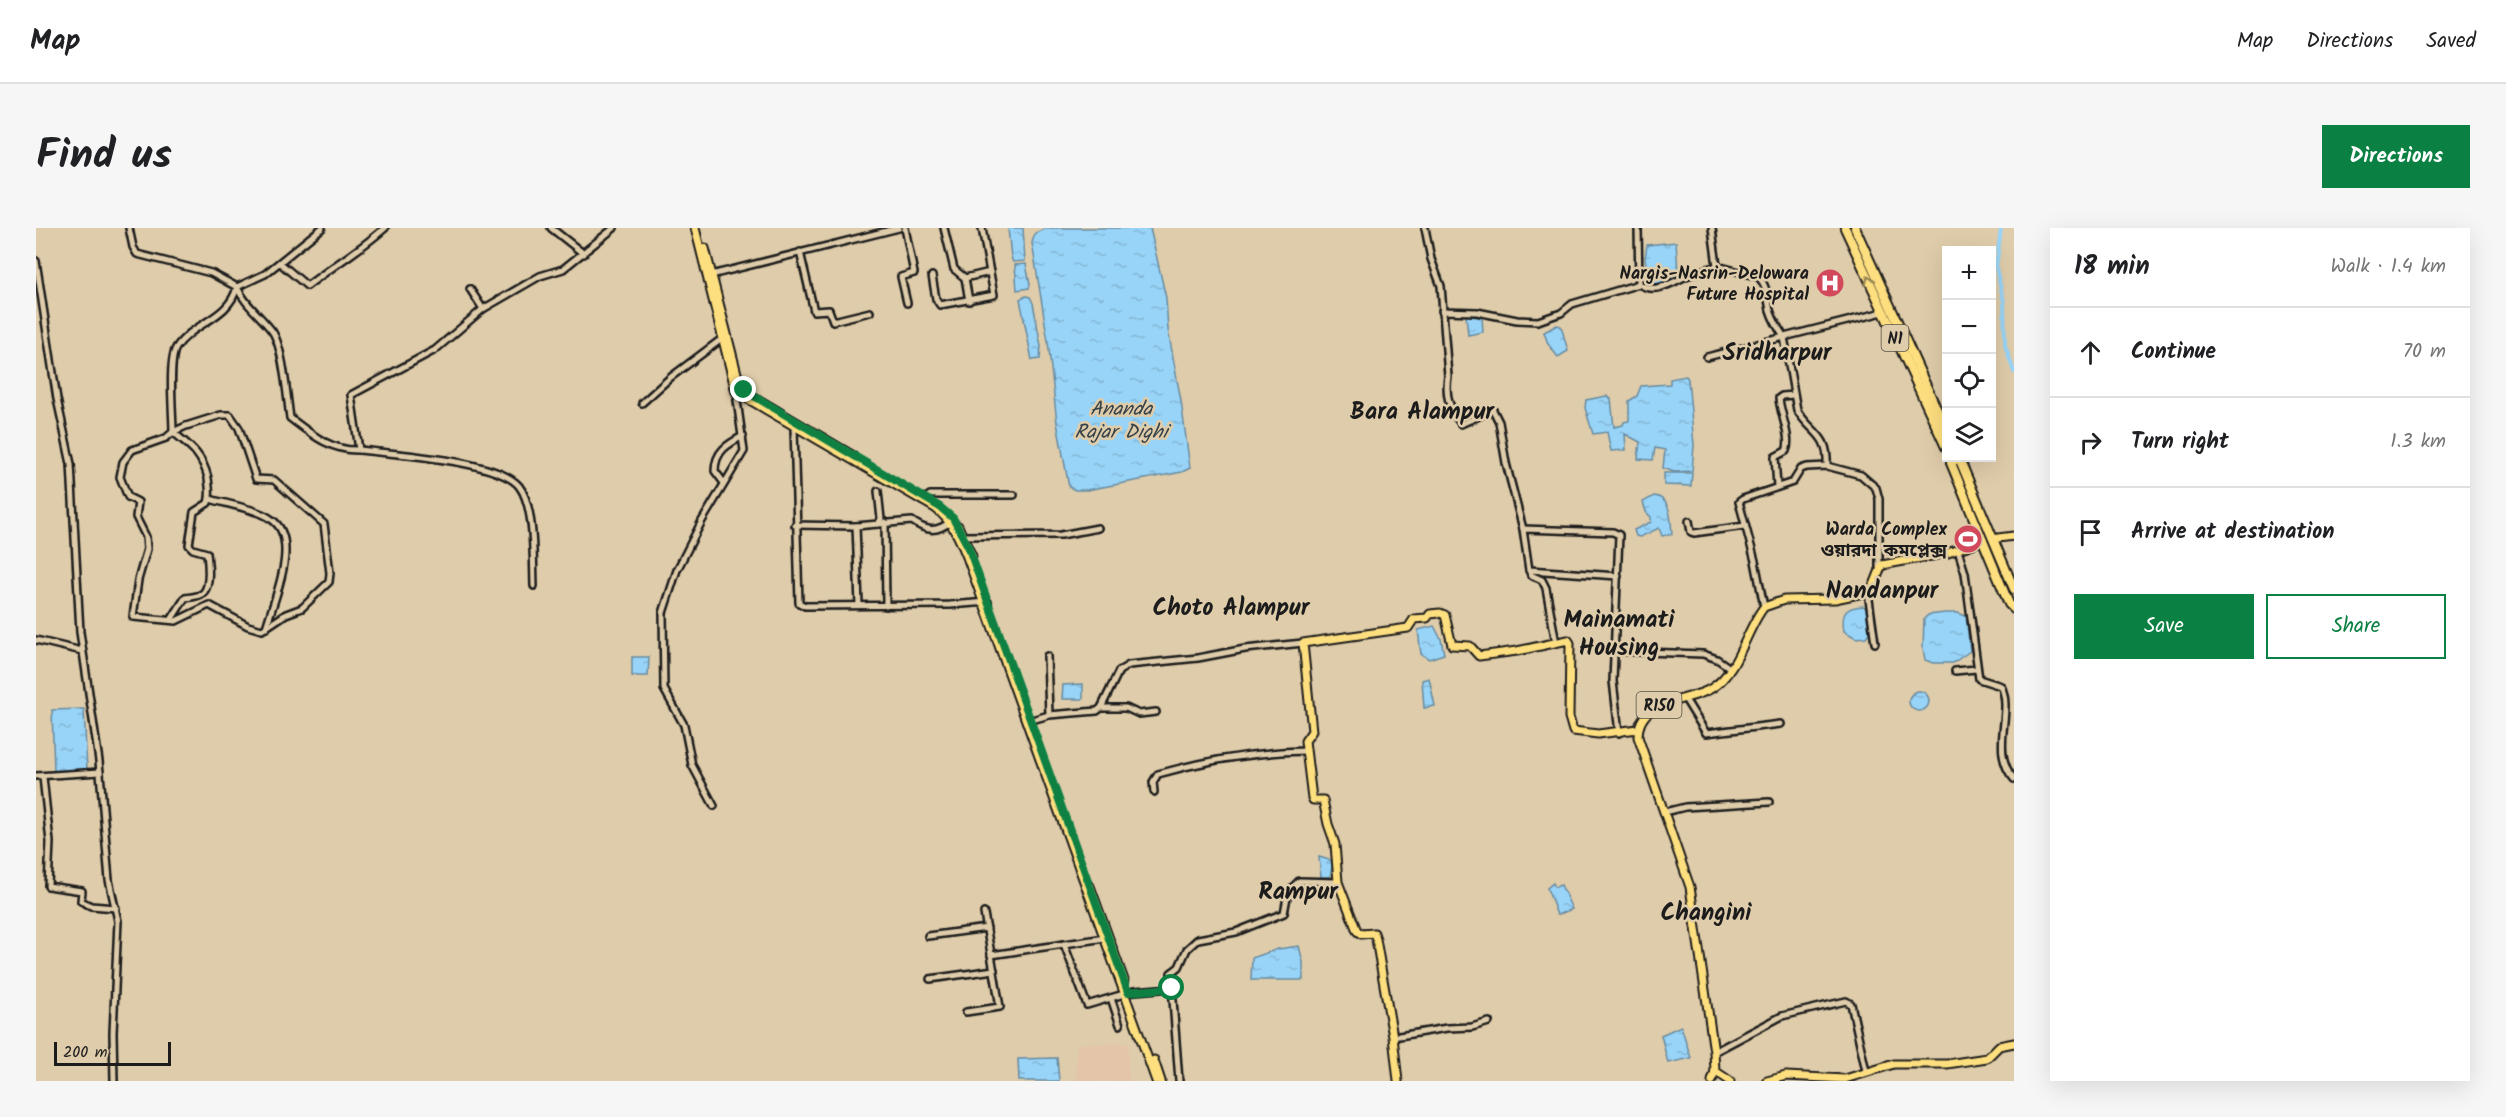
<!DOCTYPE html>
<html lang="en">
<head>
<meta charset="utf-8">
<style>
  body { margin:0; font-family:Kalam,"Noto Sans Bengali",sans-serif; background:#f6f6f6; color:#202124 }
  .controls { position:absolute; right:18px; top:18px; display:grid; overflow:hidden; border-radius:0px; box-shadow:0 6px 24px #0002 }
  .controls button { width:54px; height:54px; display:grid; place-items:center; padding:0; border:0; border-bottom:2px solid #e0e0e0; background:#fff; color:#202124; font:30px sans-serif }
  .scale { position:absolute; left:18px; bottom:15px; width:117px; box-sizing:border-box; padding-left:6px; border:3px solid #1c1c1c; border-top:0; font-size:16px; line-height:21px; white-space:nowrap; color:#1c1c1c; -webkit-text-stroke:4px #dfccaa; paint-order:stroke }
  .stop { position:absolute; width:18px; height:18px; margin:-14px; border:4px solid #0b8043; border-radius:50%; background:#fff }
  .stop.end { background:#0b8043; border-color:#fff; box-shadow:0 2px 6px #0008 }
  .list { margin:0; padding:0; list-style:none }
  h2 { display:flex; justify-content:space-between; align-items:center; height:78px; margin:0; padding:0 24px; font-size:26px }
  h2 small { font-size:20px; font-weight:400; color:#757577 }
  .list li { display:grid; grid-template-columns:39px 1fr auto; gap:18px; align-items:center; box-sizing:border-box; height:90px; padding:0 24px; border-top:2px solid #e0e0e0 }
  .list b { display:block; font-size:22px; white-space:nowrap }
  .list em { font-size:20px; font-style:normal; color:#757577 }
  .actions { display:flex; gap:12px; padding:18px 24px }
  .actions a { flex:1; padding:14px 0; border:2px solid #0b8043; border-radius:0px; text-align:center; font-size:21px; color:#0b8043 }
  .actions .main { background:#0b8043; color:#fff }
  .icon { flex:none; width:33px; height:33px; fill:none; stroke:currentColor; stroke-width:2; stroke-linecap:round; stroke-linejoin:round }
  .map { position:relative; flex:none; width:1978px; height:853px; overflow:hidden; border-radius:0px }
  header { display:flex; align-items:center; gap:36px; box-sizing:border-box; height:84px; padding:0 30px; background:#fff; border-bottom:2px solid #e0e0e0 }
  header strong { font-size:28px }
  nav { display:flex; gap:33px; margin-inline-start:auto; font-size:21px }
  .intro { display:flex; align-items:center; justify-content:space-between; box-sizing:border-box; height:144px; padding:0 36px }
  h1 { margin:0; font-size:42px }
  .button { padding:15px 27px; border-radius:0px; background:#0b8043; color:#fff; font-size:21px; font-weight:700 }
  main { display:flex; gap:36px; padding:0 36px }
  aside { flex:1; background:#fff; border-radius:0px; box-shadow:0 6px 24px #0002 }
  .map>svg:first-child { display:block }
</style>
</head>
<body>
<header>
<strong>Map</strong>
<nav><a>Map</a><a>Directions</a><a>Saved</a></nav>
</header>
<div class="intro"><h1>Find us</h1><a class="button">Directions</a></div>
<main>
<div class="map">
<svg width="1978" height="853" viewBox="0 0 1978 853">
  <defs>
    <pattern id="water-ripples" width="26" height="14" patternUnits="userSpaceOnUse" patternTransform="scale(1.5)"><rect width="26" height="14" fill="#98d4f8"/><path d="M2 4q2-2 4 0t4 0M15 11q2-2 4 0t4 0" fill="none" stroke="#82b5d4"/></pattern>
  </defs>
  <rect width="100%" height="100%" fill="#dfccaa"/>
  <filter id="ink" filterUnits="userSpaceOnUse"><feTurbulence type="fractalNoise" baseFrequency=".0167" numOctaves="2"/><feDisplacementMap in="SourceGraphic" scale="12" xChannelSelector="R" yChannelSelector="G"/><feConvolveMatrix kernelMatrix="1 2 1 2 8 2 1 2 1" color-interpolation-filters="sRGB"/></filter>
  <g filter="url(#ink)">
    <!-- built -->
    <path fill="#e4c5aa" d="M 1092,815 L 1093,853 L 1040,853 L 1041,816 Z"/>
    <!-- water -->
    <g fill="url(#water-ripples)" stroke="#668aa0" stroke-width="1.5">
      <path d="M 972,0 L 987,0 L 989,33 L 977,34 L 975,29 Z"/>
      <path d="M 1011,0 L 1114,0 L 1130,70 L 1132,102 L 1145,173 L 1154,240 L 1146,244 L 1051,262 L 1039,262 L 1033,259 L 1021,195 L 1012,113 L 996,15 L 999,5 Z"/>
      <path d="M 1640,14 L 1642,44 L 1627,56 L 1616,57 L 1613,55 L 1609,30 L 1611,17 Z"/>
      <path d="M 990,36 L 994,57 L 993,60 L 981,62 L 979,37 Z"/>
      <path d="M 990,68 L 994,69 L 997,75 L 1005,118 L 1004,131 L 996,132 L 995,127 L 984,71 Z"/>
      <path d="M 1430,87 L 1446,90 L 1447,104 L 1432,107 Z"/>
      <path d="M 1521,97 L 1525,98 L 1532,123 L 1522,129 L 1512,116 L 1508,104 Z"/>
      <path d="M 1650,148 L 1652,151 L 1658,217 L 1656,243 L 1638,244 L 1627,240 L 1629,222 L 1619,220 L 1617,232 L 1602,231 L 1604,214 L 1589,206 L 1590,222 L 1575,223 L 1571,204 L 1557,206 L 1549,180 L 1550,172 L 1571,168 L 1575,171 L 1578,199 L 1587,197 L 1588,194 L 1593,193 L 1593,173 L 1601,168 L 1605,158 L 1634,156 L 1634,151 Z"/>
      <path d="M 1628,245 L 1656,245 L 1655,258 L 1628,257 Z"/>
      <path d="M 1618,268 C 1635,269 1635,293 1636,306 L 1626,308 L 1623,300 L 1604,309 L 1600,308 L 1598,302 L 1615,294 L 1615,289 L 1610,284 L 1607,274 Z"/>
      <path d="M 1827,378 L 1831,381 L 1833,405 L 1830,409 L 1820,410 L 1808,403 C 1805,385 1809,379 1827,378 Z"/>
      <path d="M 1909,385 L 1922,385 L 1930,388 L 1934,423 L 1917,435 L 1897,435 L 1889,432 L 1887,420 L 1888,391 L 1892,387 Z"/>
      <path d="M 1398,398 L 1405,411 L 1408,426 L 1393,431 L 1385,426 L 1382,402 Z"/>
      <path d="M 596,429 L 613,429 L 612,448 L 596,448 Z"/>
      <path d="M 1393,450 L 1399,478 L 1388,480 L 1386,452 Z"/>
      <path d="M 1047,456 L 1047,471 L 1026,471 L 1027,457 Z"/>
      <circle cx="1883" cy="473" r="10"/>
      <path d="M 48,481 L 51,542 L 18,543 L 16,482 Z"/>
      <path d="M 1283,629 L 1297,633 L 1294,649 L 1285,649 Z"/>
      <path d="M 1517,655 L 1519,659 L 1525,657 L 1536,681 L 1521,687 L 1511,660 Z"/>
      <path d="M 1263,718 L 1267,734 L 1267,752 L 1215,752 L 1216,730 L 1242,721 Z"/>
      <path d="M 1645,798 L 1655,830 L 1632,835 L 1625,807 Z"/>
      <path d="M 1021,830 L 1023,853 L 983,853 L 982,831 Z"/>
    </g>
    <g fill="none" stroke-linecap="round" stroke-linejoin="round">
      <!-- canal -->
      <path stroke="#98d4f8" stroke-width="4" d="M 1965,0 L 1960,40 L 1968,74 L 1969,117 L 1978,144"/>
      <!-- minor casing -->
      <g stroke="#1c1c1c" stroke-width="10">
        <g id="minor">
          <path d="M 93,0 L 97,19 L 101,26 L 175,45 L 201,59 C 193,91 157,94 140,120 C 132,133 137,187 137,204 C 155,219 166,226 172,250 C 173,259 175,266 172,275 L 158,284 L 153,317 L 157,321 L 171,325 C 172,335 175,355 168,364 C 164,369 154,369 149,370 L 135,392"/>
          <path d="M 286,0 L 229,46 L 201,59 C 209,77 224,87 236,103 C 247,118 251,169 254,190 C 275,206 295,223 323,222 C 357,226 462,232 483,258 C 499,278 497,333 498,358"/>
          <path d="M 515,0 L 548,26"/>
          <path d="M 869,0 L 878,45 L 865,49 L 871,75"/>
          <path d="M 908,0 L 918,41 L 929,50"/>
          <path d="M 1389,0 L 1395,31 L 1405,58 L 1412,148 C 1409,167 1413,181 1425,196 L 1457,182 L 1463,194 L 1470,235 L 1487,301"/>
          <path d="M 1602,0 L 1603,56"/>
          <path d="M 764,24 L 778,83 L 793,82 L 797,93 L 834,84"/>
          <path d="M 0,33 L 21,171 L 35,236 L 44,404 L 63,533 L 73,652 L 82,693 L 77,805 L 78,853"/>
          <path d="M 244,35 L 271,58 C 297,38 324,22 349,0"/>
          <path d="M 675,47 L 863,0"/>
          <path d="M 896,48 L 900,71 L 904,77 L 958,67 L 946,0"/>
          <path d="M 434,61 L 447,81"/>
          <path d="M 933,73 L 929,50 L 954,44"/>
          <path d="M 1406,83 L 1441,84 L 1481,92 L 1502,93 L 1525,85 L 1536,76 L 1603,56 C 1621,67 1636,54 1653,47 C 1662,44 1672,41 1681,38"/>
          <path d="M 1671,129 L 1748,109 C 1742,100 1737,92 1734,82 C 1731,69 1732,60 1723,49 L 1681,38 L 1676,0"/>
          <path d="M 606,175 L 635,149 L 687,110"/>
          <path d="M 185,187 L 194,187 L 203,200 L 220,251 L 238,252 L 288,296 L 294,345 L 293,354 L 266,380 L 250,386 L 226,402 L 212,398 L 173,377 L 140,393 L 97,389 L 102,352 L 111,321 L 110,309 L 100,289 L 102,274 L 92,269 L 84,249 L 87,234 L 96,222 L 130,210 L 137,204 L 150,198 Z"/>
          <path d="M 761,196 L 758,199 L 763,375 L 769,378 L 914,377 L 952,374"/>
          <path d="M 323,222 L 315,167 L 399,122 L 447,81 L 504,48 L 527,41 L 578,0"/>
          <path d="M 1791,238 C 1793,205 1775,206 1761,182 L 1748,109 L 1847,84"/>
          <path d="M 688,255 L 679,243 C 679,223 692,216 707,208"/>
          <path d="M 1741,259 L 1739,229 L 1750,223 C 1756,211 1744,185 1743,170 L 1746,168 L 1757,167"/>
          <path d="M 174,271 C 191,276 221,281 235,291 C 266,311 237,373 230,400"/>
          <path d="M 886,273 L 894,267 L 978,267"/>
          <path d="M 1653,293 L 1655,304 L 1658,305 L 1709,298"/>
          <path d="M 849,294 L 850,378"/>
          <path d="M 842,296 L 845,291 L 842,263"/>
          <path d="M 759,297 L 820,298 L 876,293 C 890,303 900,305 914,294"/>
          <path d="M 820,298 L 823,377"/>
          <path d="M 928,308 L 1025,307 L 1062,300"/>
          <path d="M 1922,322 L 1929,345 L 1943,451 L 1965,458 C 1978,484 1953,523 1978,551"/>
          <path d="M 1493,342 L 1582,348"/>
          <path d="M 1832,364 L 1839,415"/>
          <path d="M 1728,379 L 1719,333 L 1703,274 L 1707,271 L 1757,254 L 1765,241 L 1771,239 L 1791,238 L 1825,247 L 1840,260 L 1843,271 L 1843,339"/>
          <path d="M 0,412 L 46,423"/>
          <path d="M 1520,415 L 1510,360 L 1506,352 L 1495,347 L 1493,342 L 1487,301 L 1577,304 L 1583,307 L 1577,453 L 1583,505"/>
          <path d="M 1579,423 L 1667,426 L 1681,431 L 1694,440"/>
          <path d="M 1011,428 L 1013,487"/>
          <path d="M 1919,443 L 1940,441"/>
          <path d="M 1649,471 L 1670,505 L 1745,496"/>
          <path d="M 1065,480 L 1090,480 L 1103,486 L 1120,484"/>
          <path d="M 996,492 L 1013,487 L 1061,483 L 1065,480 L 1083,443 L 1093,437 L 1162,430 L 1209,421 L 1267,415"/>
          <path d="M 0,548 L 64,544"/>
          <path d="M 7,549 L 14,614 L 12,658 L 46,663 L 45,673 L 55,678 L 80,680"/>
          <path d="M 1118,564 L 1117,554 L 1122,546 C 1171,532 1219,524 1270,523"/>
          <path d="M 678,578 L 656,537 L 648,497 L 628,461 L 627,385 L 641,342 L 666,293 L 708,223 L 701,172 L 706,164"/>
          <path d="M 1629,584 L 1649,579 L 1733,574"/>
          <path d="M 892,708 L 951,700"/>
          <path d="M 1028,716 L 1051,777 L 1098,763 L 1136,760"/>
          <path d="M 955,727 L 1069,710"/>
          <path d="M 894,751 L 958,742"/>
          <path d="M 1075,770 L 1084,797"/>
          <path d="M 930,784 L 964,779 L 948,685"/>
          <path d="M 1357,809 L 1411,800 L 1436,799 L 1453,794"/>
          <path d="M 1678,824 L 1746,788 L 1810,773 L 1815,776 L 1830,843"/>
          <path d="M 1143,853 L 1135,745 L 1143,739 L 1151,721 L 1162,711 L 1200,704 L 1248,685 L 1252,664 L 1263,653 L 1302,654"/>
        </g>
      </g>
      <!-- major casing -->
      <g stroke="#1c1c1c" stroke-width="11">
        <g id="major">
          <path d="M 659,0 L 700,164 L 899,280 C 916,293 923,309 931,329 L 1120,853"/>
          <path d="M 669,20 L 704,157 L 713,166 L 816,227"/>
          <path d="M 922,298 L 936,328"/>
          <path d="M 1962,310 L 1978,308"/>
          <path d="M 1054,658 L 1088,752"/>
          <path d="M 1118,832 L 1125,853"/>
          <path d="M 1679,843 L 1694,853"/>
          <path d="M 1362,853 L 1357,809 L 1340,711 L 1338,705 L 1325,706 L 1321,703 L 1302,654 L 1299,616 L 1292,596 L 1287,572 L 1277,572 L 1276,570 L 1269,513 L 1276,503 L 1267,415 L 1372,400 L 1378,391 L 1391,390 L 1394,386 L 1404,385 L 1409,387 L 1416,417 L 1434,418 L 1443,428 L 1481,423 L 1532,412 L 1534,415 L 1533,489 L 1537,503 L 1562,506 L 1602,501"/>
          <path d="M 1676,853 L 1679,843 L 1678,824 L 1654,659 L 1602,509 C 1602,469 1651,476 1676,460 C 1703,443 1710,401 1728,379 L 1748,372 L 1799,371 L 1832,364 L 1838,357 L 1846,337 L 1912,325 L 1947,312"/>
          <path d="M 1731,853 L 1750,848 L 1809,851 L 1858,836 L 1911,836 L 1951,830 L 1963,818 L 1978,815"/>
        </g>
      </g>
      <!-- highway casing -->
      <g stroke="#1c1c1c" stroke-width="12">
        <g id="highway">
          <path d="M 1809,0 L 1910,219"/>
          <path d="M 1819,0 L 1910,202"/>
          <path d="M 1922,230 L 1915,235 L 1973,376 L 1978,381"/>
          <path d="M 1923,230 L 1978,361"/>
        </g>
      </g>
      <!-- minor -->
      <use href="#minor" stroke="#dfccaa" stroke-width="5"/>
      <!-- major -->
      <use href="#major" stroke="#fedf80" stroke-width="7"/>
      <!-- highway -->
      <use href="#highway" stroke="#fedf80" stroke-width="8"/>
    </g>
    <!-- one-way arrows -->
    <defs><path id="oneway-chevron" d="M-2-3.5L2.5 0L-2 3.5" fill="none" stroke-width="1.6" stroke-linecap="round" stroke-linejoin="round" transform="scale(1.5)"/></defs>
    <use stroke="#988753" href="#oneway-chevron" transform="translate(1833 52) rotate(-114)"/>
  </g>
  <g fill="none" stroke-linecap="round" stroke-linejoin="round" filter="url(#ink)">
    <!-- route -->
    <path stroke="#0b8043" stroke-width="8" d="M 708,162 L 904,279 L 917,290 L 932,318 L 1092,764 L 1136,760"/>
  </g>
  <!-- icons -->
  <defs>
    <g id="hospital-disc" transform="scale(1.5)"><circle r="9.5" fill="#d1495b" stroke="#dfccaa"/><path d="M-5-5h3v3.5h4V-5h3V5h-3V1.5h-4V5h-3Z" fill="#fff"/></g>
    <g id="stadium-disc" transform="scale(1.5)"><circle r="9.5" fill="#d1495b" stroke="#dfccaa"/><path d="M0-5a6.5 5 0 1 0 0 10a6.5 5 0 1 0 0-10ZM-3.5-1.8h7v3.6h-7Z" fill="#fff"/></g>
  </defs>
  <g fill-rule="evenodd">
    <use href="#hospital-disc" x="1794" y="55"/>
    <use href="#stadium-disc" x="1932" y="311"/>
  </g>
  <g text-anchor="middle" stroke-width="5" stroke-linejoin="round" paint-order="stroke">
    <!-- shield labels -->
    <g fill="#dfccaa" stroke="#565147" stroke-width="1.5">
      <rect x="1845.5" y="97" width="27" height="26" rx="4.5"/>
      <rect x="1600.5" y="464" width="45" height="26" rx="4.5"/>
    </g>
    <g font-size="16" font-weight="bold" fill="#1c1c1c">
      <text x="1859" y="116">N1</text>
      <text x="1623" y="483">R150</text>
    </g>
    <!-- poi labels -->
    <g font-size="18" font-weight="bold" fill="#1c1c1c" stroke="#dfccaa" text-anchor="end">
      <text x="1773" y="51">Nargis-Nasrin-Delowara<tspan x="1773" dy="21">Future Hospital</tspan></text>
      <text x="1911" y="307">Warda Complex<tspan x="1911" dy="21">ওয়ারদা কমপ্লেক্স</tspan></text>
    </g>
    <!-- water labels -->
    <g font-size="20" font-style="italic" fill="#354148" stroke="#dfccaa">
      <text x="1085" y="187">Ananda<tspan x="1085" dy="23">Rajar Dighi</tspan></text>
    </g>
    <!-- district labels -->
    <g font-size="24" font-weight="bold" fill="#1c1c1c" stroke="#dfccaa">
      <text x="1741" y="132">Sridharpur</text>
      <text x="1386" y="191">Bara Alampur</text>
      <text x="1846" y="370">Nandanpur</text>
      <text x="1195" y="387">Choto Alampur</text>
      <text x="1583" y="399">Mainamati<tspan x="1583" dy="28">Housing</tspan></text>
      <text x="1262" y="671">Rampur</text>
      <text x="1670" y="692">Changini</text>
    </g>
  </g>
</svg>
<div class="controls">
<button>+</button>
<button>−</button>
<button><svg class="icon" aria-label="locate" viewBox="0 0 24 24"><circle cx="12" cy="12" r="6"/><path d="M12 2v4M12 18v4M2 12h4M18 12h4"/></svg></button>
<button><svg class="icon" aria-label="layers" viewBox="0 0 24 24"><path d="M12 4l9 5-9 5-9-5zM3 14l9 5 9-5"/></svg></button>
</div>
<div class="scale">200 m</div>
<div class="stop" style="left:1136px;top:760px"></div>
<div class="stop end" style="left:708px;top:162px"></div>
</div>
<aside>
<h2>18 min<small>Walk · 1.4 km</small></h2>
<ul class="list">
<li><svg class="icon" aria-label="ahead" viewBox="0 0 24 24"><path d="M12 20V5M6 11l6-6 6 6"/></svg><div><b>Continue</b></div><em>70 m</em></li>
<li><svg class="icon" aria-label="right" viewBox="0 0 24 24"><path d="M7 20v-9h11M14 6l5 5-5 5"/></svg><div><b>Turn right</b></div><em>1.3 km</em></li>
<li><svg class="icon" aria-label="arrive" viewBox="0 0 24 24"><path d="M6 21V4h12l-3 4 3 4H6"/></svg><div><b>Arrive at destination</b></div></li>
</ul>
<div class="actions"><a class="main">Save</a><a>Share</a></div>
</aside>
</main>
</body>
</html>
